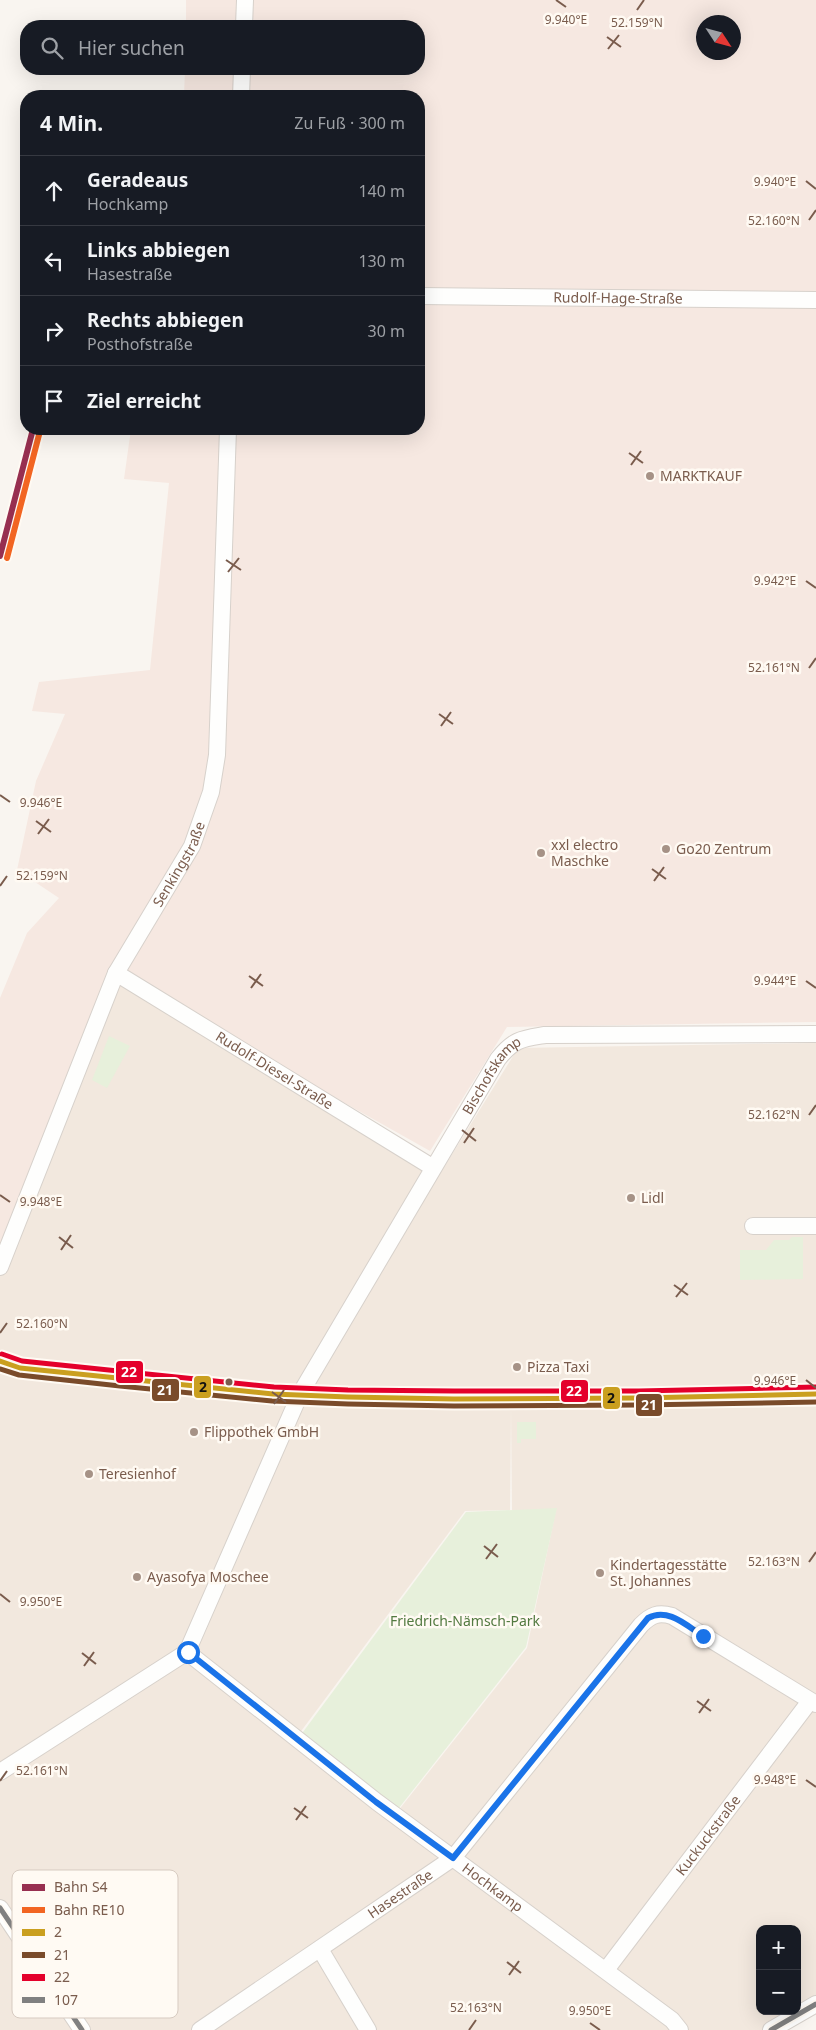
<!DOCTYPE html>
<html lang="de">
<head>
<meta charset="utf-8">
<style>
  body { margin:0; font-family:"Noto Sans",sans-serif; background:#20242c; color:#f1f3f6 }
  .controls { position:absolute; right:15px; bottom:15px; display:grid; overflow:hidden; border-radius:10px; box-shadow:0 5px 20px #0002 }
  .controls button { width:45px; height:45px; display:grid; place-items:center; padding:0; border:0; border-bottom:1px solid #363941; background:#171b24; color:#f1f3f6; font:25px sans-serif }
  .compass { position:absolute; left:696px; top:15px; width:45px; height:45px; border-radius:50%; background:#171b24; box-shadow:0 5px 20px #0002; rotate:126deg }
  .stop { position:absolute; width:15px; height:15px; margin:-11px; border:4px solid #1a73e8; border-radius:50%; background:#fff }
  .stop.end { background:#1a73e8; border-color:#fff; box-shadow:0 1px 5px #0008 }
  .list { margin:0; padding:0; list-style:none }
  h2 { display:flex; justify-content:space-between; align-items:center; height:65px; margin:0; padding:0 20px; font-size:21px }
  h2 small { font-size:16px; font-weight:400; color:#9ea1a6 }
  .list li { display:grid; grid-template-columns:32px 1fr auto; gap:15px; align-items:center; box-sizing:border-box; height:70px; padding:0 20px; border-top:1px solid #363941 }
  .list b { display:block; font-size:19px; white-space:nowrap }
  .list p { margin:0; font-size:16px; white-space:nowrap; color:#9ea1a6 }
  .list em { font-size:16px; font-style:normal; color:#9ea1a6 }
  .icon { flex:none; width:28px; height:28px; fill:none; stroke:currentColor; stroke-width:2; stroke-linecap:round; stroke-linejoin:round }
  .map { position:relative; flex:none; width:816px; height:2030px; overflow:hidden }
  .search { position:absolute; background:#171b24; box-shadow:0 5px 20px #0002; left:20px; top:20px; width:405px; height:55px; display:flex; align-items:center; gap:12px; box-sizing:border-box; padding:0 18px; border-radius:20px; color:#9ea1a6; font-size:19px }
  .panel { position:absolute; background:#171b24; box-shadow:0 5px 20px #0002; left:20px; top:90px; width:405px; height:345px; border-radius:20px }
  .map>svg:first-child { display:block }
</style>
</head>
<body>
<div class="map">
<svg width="816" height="2030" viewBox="0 0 816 2030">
  <rect width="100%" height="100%" fill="#f9f5f0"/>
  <!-- residential -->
  <g fill="#f2e8de" fill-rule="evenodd">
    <path d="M 117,974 L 438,1177 L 518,1048 L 816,1043 L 816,1702 L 657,1611 L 448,1857 L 194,2030 L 0,2030 L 0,1779 L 190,1657 L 394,1816 L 527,1648 L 556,1510 L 512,1510 L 511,1408 L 510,1510 L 465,1511 L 296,1738 L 191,1655 L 291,1397 L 189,1655 L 0,1776 L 0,1245 Z"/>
    <path d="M 659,1616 L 816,1707 L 816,2001 L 766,2030 L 682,2030 L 456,1857 ZM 760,1929 L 797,1929 L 797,2011 L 760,2011 Z"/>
    <path d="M 453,1861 L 677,2030 L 204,2030 Z"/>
  </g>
  <!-- commercial -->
  <path fill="#f6e8e1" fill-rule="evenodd" d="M 186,0 L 816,0 L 816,1022 L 507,1027 L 430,1151 L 117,975 L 0,1245 L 0,998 L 27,933 L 59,898 L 17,870 L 36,781 L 65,714 L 32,711 L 39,682 L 150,670 L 169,483 L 124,479 L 131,429 L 419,429 L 419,96 L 184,96 L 185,69 L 419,69 L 419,26 L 186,26 ZM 704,22 L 734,22 L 734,52 L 704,52 Z"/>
  <!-- green -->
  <g fill="#e7f0db">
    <path d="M 109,1036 L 130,1046 L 107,1088 L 92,1080 Z"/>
    <path d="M 792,1237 L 803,1237 L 803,1279 L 740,1280 L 740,1250 L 766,1250 L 774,1240 L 789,1240 Z"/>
    <path d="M 517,1422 L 536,1422 L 536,1439 L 521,1439 L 521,1443 L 517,1443 Z"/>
    <path d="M 557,1508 L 526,1647 L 395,1813 L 300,1736 L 466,1512 Z"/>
  </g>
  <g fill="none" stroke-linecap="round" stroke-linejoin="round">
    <!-- minor casing -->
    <g stroke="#d7d1cb" stroke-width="18">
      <g id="minor">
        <path d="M 244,26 L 245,0"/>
        <path d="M 241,96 L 242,69"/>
        <path id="s1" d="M 419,296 L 816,300"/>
        <path id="s2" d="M 116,973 L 432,1167"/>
        <path d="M 753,1226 L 816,1226"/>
        <path id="s3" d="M 0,1267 L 116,973 L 192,846 L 211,792 L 217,755 L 228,429"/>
        <path d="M 0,1361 L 20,1368 L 121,1379 L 273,1394 L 348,1397 L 454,1399 L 639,1398 L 816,1394"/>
        <path id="s4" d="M 187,1652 L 377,1802 L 672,2020 L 680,2030"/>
        <path id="s5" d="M 0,1772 L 187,1652 L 300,1394 L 498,1059 C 514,1039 521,1039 545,1035 L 816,1034"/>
        <path d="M 0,1908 L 82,2030"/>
        <path d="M 320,1949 L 368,2030"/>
        <path id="s6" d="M 606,1970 L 810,1701"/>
        <path id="s7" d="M 200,2030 L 453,1858 L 641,1625 C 651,1615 658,1612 672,1616 L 816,1704"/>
        <path d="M 771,2030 L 816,2004"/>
      </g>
    </g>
    <!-- minor -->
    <use href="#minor" stroke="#fefefd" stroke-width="16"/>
    <!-- bus-1 casing -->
    <g stroke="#fffaf3" stroke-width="9">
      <path id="bus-1" d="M 0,1361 L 20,1368 L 273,1394 L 348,1397 L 454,1399 L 639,1398 L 816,1394"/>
    </g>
    <!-- bus-2 casing -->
    <g stroke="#fffaf3" stroke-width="9">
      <path id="bus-2" d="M 0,1369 L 19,1375 L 120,1386 L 272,1401 L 348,1404 L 454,1406 L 639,1405 L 816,1402"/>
    </g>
    <!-- bus-3 casing -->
    <g stroke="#fffaf3" stroke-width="9">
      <path id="bus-3" d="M 2,1354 L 22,1361 L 274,1387 L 348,1390 L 454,1391 L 639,1391 L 816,1387"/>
    </g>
    <!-- bus-4 casing -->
    <g stroke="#fffaf3" stroke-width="9">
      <g id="bus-4">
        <path d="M 0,1908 L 82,2030"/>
        <path d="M 771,2030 L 816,2004"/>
      </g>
    </g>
    <!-- bus-1 -->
    <use href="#bus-1" stroke="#ca9f1f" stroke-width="5"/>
    <!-- bus-2 -->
    <use href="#bus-2" stroke="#7a4b2a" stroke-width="5"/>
    <!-- bus-3 -->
    <use href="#bus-3" stroke="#e4002b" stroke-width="5"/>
    <!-- bus-4 -->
    <use href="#bus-4" stroke="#808080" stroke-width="5"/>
    <!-- rail-1 casing -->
    <g stroke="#fffaf3" stroke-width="10">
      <path id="rail-1" d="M 0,556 L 33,429"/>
    </g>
    <!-- rail-2 casing -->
    <g stroke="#fffaf3" stroke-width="10">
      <path id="rail-2" d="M 7,558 L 40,431"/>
    </g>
    <!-- rail-1 -->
    <use href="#rail-1" stroke="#972f50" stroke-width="6"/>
    <!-- rail-2 -->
    <use href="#rail-2" stroke="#f26522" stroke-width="6"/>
  </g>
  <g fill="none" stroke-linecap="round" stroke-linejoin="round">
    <!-- route -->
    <path stroke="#1a73e8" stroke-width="6" d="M 188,1652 L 376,1802 L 453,1858 L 648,1618 C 668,1607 687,1626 703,1636"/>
  </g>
  <!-- ticks -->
  <path fill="none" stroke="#7a5c4d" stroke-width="2" d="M 556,0 L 566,7M 637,10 L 644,0M 607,37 L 621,47M 608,49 L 619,35M 806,181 L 816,189M 809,220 L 816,210M 629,453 L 643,463M 631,465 L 641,451M 226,560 L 241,570M 228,572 L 239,558M 806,581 L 816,588M 809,668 L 816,658M 439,714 L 453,724M 441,726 L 451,712M 0,795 L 10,802M 36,821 L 51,832M 38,834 L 49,819M 652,869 L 666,879M 654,881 L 664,867M 0,886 L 7,876M 249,976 L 263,986M 806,981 L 816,988M 251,988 L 261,974M 809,1115 L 816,1105M 462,1130 L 476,1141M 464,1143 L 474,1128M 0,1195 L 10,1202M 59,1237 L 73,1248M 61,1250 L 71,1235M 674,1285 L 688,1295M 676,1297 L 687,1283M 0,1333 L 7,1323M 806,1380 L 816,1388M 272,1392 L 286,1402M 274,1404 L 284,1390M 484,1546 L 498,1557M 486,1559 L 497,1544M 809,1562 L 816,1552M 0,1594 L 10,1602M 82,1653 L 96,1664M 84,1666 L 94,1652M 697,1701 L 711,1711M 699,1713 L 709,1699M 806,1780 L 816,1787M 0,1781 L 7,1771M 294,1808 L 308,1818M 296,1820 L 306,1806M 507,1962 L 521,1973M 509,1975 L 519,1961M 590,2023 L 600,2030M 469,2030 L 476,2020"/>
  <!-- markers -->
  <g fill="#a69286" stroke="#fffaf3" stroke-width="2">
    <circle cx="650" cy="476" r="5"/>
    <circle cx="666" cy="849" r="5"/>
    <circle cx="541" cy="853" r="5"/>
    <circle cx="631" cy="1198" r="5"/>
    <circle cx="517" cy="1367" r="5"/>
    <circle cx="194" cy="1432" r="5"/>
    <circle cx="89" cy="1474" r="5"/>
    <circle cx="600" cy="1573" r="5"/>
    <circle cx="137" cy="1577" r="5"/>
  </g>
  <circle fill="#7a5c4d" stroke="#fffaf3" stroke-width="2" cx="229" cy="1382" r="4.5"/>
  <g text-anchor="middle" stroke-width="5" stroke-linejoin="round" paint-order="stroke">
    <!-- street labels -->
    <g font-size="14" fill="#7a5c4d" stroke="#fffaf3">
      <text dy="5" stroke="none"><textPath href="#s1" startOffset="199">Rudolf-Hage-Straße</textPath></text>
      <text dy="5" stroke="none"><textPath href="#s3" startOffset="442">Senkingstraße</textPath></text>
      <text dy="5" stroke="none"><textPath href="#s2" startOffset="186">Rudolf-Diesel-Straße</textPath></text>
      <text dy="5" stroke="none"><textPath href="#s5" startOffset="876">Bischofskamp</textPath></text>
      <text dy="5" stroke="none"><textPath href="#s6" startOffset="169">Kuckuckstraße</textPath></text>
      <text dy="5" stroke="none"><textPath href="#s4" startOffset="386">Hochkamp</textPath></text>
      <text dy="5" stroke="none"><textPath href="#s7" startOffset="242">Hasestraße</textPath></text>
    </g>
    <!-- poi labels -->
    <g font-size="14" fill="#7a5c4d" stroke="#fffaf3" text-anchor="start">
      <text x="660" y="481">MARKTKAUF</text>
      <text x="551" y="850">xxl electro<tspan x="551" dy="16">Maschke</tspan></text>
      <text x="676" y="854">Go20 Zentrum</text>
      <text x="641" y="1203">Lidl</text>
      <text x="527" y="1372">Pizza Taxi</text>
      <text x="204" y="1437">Flippothek GmbH</text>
      <text x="99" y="1479">Teresienhof</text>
      <text x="610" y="1570">Kindertagesstätte<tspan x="610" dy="16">St. Johannes</tspan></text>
      <text x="147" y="1582">Ayasofya Moschee</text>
    </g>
    <!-- park labels -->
    <g font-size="14" fill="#537a41" stroke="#fffaf3">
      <text x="465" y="1626">Friedrich-Nämsch-Park</text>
    </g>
  </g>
  <!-- legend -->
  <rect x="12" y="1870" width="166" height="148" rx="8" fill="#fffaf3" stroke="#d7cbc1" stroke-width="1"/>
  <rect x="22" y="1884" width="23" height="7" fill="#972f50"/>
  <rect x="22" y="1907" width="23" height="6" fill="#f26522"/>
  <rect x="22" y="1929" width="23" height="7" fill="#ca9f1f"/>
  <rect x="22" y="1952" width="23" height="6" fill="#7a4b2a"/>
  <rect x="22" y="1974" width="23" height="7" fill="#e4002b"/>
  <rect x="22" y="1997" width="23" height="6" fill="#808080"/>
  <g font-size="14" fill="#7a5c4d">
    <text x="54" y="1892">Bahn S4</text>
    <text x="54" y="1915">Bahn RE10</text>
    <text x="54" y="1937">2</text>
    <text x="54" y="1960">21</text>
    <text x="54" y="1982">22</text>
    <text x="54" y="2005">107</text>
  </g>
  <g font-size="12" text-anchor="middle" fill="#7a5c4d" stroke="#fffaf3" stroke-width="5" stroke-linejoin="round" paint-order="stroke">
    <text x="566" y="24">9.940°E</text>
    <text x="637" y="27">52.159°N</text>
    <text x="775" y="186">9.940°E</text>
    <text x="774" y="225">52.160°N</text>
    <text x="775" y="585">9.942°E</text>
    <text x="774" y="672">52.161°N</text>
    <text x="41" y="807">9.946°E</text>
    <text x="42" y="880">52.159°N</text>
    <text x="775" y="985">9.944°E</text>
    <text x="774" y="1119">52.162°N</text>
    <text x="41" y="1206">9.948°E</text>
    <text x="42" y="1328">52.160°N</text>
    <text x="775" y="1385">9.946°E</text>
    <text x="774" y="1566">52.163°N</text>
    <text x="41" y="1606">9.950°E</text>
    <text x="42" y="1775">52.161°N</text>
    <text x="775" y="1784">9.948°E</text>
    <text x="476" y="2012">52.163°N</text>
    <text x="590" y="2015">9.950°E</text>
  </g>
  <g stroke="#fffaf3" stroke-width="2">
    <rect x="115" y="1360" width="29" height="24" rx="5" fill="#e4002b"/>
    <rect x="193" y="1375" width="19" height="24" rx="5" fill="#ca9f1f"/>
    <rect x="151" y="1378" width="29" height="24" rx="5" fill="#7a4b2a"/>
    <rect x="560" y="1379" width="29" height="24" rx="5" fill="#e4002b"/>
    <rect x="602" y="1386" width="19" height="24" rx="5" fill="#ca9f1f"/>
    <rect x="635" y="1393" width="28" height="24" rx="5" fill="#7a4b2a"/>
  </g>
  <g font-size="14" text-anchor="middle" font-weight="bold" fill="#fff">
    <text x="129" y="1377">22</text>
    <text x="165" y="1395">21</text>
    <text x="574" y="1396">22</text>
    <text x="649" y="1410">21</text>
  </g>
  <g font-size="14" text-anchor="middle" font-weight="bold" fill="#111">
    <text x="203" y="1392">2</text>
    <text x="611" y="1403">2</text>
  </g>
</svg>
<div class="controls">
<button>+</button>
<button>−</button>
</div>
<svg class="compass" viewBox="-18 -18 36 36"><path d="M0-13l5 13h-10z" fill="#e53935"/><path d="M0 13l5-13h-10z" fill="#9ea1a6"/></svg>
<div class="stop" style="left:188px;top:1652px"></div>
<div class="stop end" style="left:703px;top:1636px"></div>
<div class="search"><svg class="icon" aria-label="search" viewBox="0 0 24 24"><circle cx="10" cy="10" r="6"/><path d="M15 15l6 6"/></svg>Hier suchen</div>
<section class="panel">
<h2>4 Min.<small>Zu Fuß · 300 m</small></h2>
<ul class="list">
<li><svg class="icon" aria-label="ahead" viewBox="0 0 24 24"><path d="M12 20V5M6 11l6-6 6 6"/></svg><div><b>Geradeaus</b><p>Hochkamp</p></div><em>140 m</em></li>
<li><svg class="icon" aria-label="left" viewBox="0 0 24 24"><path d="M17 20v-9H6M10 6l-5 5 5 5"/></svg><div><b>Links abbiegen</b><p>Hasestraße</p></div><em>130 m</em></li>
<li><svg class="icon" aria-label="right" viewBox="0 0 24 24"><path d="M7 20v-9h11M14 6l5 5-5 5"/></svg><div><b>Rechts abbiegen</b><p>Posthofstraße</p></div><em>30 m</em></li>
<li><svg class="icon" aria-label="arrive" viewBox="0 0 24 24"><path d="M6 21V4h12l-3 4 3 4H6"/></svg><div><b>Ziel erreicht</b></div></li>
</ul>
</section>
</div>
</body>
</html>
